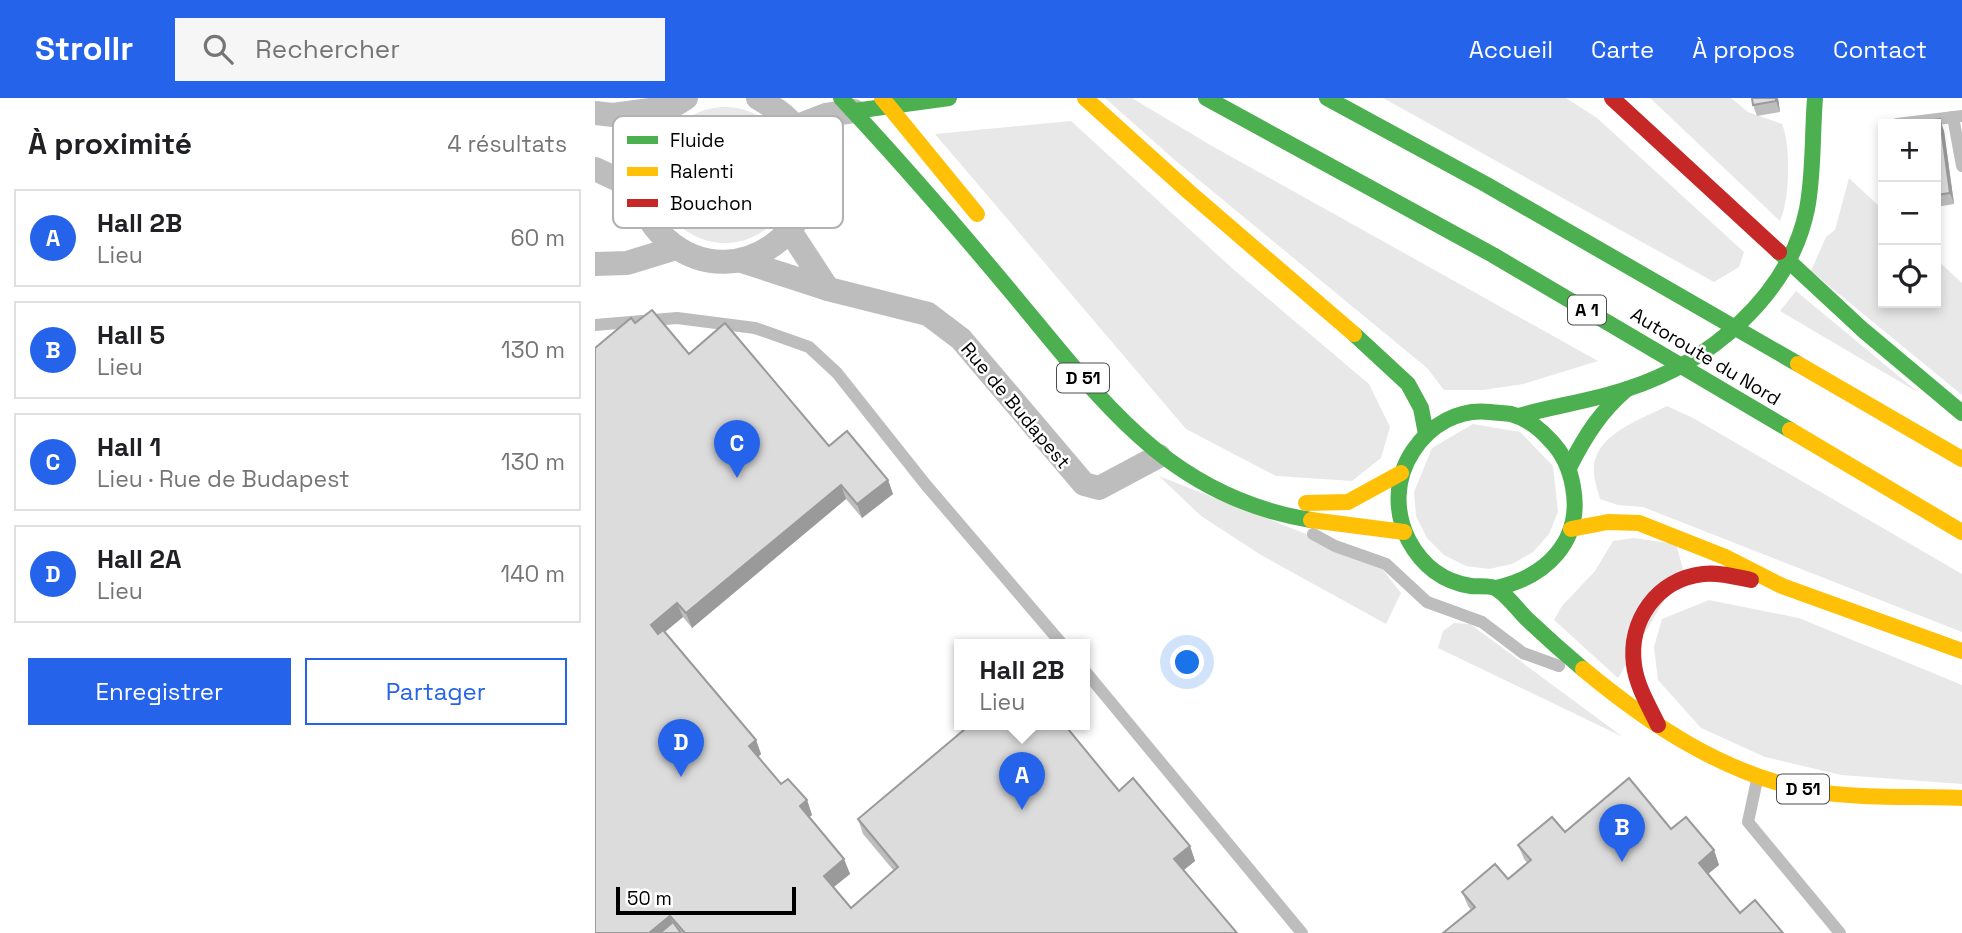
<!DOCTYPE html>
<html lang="fr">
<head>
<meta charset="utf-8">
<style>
  body { margin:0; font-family:"Space Grotesk",sans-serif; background:#f6f6f6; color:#202124 }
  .controls { position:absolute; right:21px; top:21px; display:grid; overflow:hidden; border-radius:0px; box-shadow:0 4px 10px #0003 }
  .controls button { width:63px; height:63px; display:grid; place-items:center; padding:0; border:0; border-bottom:2px solid #e0e0e0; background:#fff; color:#202124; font:35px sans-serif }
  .scale { position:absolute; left:21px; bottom:18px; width:180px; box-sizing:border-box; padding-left:7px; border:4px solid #000; border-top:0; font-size:19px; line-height:24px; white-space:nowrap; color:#000; -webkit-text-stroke:5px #fff; paint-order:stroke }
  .you { position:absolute; left:593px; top:565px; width:24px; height:24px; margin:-18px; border:5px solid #fff; border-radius:50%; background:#1a73e8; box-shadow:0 0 0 10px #1a73e833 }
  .badge { display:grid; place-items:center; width:46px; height:46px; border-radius:50%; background:#2563eb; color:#fff; font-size:23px; font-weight:700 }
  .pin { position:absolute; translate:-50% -58px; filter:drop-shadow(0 2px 4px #0008) }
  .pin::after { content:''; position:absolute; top:37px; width:24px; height:21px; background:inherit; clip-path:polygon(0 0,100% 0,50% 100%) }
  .popup { position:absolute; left:359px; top:541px; width:136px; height:91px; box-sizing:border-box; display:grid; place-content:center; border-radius:0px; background:#fff; filter:drop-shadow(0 2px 5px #0005); font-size:23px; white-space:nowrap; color:#757577 }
  .popup b { font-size:26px; color:#202124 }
  .popup::after { content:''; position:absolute; left:50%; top:100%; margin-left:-14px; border:14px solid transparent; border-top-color:#fff }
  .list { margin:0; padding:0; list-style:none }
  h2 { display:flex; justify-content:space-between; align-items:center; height:91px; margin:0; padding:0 28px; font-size:30px }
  h2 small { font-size:23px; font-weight:400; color:#757577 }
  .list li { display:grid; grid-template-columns:46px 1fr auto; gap:21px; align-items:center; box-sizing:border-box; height:98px; margin:0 14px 14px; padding:0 14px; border:2px solid #e0e0e0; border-radius:0px }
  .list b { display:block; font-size:26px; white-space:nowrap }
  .list p { margin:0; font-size:23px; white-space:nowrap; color:#757577 }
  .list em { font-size:23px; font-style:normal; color:#757577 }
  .actions { display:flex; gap:14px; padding:21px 28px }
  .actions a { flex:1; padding:16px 0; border:2px solid #2563eb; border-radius:0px; text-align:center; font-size:24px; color:#2563eb }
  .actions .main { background:#2563eb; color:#fff }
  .icon { flex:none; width:38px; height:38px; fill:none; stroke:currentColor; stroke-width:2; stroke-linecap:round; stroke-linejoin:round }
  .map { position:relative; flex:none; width:1367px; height:835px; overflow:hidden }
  header { display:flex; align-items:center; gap:42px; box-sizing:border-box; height:98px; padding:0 35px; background:#2563eb; color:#fff }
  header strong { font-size:33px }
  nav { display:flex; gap:38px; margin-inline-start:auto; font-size:24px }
  .search { width:490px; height:63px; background:#f6f6f6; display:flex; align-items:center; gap:18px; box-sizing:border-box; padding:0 24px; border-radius:0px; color:#757577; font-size:26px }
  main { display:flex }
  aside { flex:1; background:#fff }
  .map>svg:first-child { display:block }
</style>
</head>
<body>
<header>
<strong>Strollr</strong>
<div class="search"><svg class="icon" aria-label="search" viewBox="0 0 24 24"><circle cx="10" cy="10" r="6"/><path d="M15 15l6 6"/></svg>Rechercher</div>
<nav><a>Accueil</a><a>Carte</a><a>À propos</a><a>Contact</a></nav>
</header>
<main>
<aside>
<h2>À proximité<small>4 résultats</small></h2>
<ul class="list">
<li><span class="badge">A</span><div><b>Hall 2B</b><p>Lieu</p></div><em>60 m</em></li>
<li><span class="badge">B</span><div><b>Hall 5</b><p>Lieu</p></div><em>130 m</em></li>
<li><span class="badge">C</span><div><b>Hall 1</b><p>Lieu · Rue de Budapest</p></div><em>130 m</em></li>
<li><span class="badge">D</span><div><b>Hall 2A</b><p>Lieu</p></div><em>140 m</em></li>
</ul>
<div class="actions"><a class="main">Enregistrer</a><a>Partager</a></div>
</aside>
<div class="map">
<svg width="1367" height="835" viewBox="0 0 1367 835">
  <rect width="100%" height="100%" fill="#fff"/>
  <!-- green -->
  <g fill="#e8e8e8">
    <path d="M 510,0 L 537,0 L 617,48 L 1003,263 L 928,286 L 888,292 L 849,292 L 832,270 L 582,64 Z"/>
    <path d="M 788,0 L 971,0 L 1002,20 L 1149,154 L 1144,169 L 1119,184 Z"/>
    <path d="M 1055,0 L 1136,0 L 1153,14 L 1187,26 C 1196,48 1195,101 1185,123 Z"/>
    <circle cx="130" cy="77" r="68"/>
    <path d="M 476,23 L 638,171 L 774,286 L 795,329 L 786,360 L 757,383 L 681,378 L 591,331 L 340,36 Z"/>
    <path d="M 1254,80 L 1288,112 L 1288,205 L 1341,205 L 1341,161 L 1367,185 L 1367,297 L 1216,173 L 1231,139 L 1240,132 Z"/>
    <path d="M 1201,193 L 1324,295 L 1185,213 Z"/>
    <path d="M 1072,308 L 1098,320 L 1367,476 L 1367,534 L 1048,409 L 1023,407 L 1005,401 C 1003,392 999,383 999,374 C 997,337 1045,322 1072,308 Z"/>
    <path d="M 878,326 L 925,334 L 958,368 L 963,414 L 954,436 L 938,454 L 917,466 L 894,471 L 871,468 L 849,457 L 832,440 L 821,418 L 819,394 L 837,350 Z"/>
    <path d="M 564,378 L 782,464 L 806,495 L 791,526 L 666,457 L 606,418 Z"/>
    <path d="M 1039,440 L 1081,446 L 1088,471 L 1023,580 L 959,522 L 967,508 L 1000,473 L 1018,443 Z"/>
    <path d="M 1114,502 L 1204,520 L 1367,587 L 1367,686 L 1246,677 L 1170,659 L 1106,630 L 1063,582 L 1059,549 L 1067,521 Z"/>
    <path d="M 859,525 L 875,526 L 1028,639 L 843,550 L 848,533 Z"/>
  </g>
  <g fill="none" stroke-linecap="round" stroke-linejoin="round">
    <!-- lane -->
    <g stroke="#bdbdbd" stroke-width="12">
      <path d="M 1358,19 L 1367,68"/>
      <path d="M 1302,26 L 1367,18"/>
      <path d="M 0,227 L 82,220 L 160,230 L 214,249 L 242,275 L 331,387 L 467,546"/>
      <path d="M 718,436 L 740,448 L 791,466 L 832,504 L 887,524 L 928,555 L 964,568"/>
      <path d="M 490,573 L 707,835"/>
      <path d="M 1162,682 L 1153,724 L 1245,835"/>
    </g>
    <!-- street -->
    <g stroke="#bdbdbd" stroke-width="24">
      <path d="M 91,0 C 60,17 42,45 42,81 C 43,104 54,126 71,141 C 146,208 255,114 200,30 C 192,17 176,8 163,0"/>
      <path d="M 0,15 L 18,17 L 76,9"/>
      <path d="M 200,29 L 231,17 L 259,13"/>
      <path d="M 0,71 L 43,91"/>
      <path d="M 147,163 L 233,191 L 195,133"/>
      <path d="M 0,166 L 32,165 L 81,150"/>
      <path d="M 233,191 L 333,216 L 366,241 L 489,386 L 504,390 L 564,358"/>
    </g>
    <!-- fast -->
    <g stroke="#4caf50" stroke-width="16">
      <path d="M 246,0 C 305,63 362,129 417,195 C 504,299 572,399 716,422"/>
      <path d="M 611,0 L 898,157 L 1195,332"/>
      <path d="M 732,0 L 892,87 L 1203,266"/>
      <path d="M 259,13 L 354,0"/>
      <path d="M 1184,154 L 1268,232 L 1367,315"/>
      <path d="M 759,236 L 813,286 L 826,310 L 831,336"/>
      <path d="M 923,318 C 959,308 996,303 1032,291 C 1113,265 1194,199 1212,111 C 1219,75 1217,37 1220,0"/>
      <path d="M 975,368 C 990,338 1006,313 1032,291"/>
      <path d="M 901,490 C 951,479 988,443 978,389 C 975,371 968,355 955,342 C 945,331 931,320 916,316 C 909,315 902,315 895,314 C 864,310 835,327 818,353 C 800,380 799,414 814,443 C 827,467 848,484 876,488 C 883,489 896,487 902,491 C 913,498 923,512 932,521 C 950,538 969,555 988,571"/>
    </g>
    <!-- slow -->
    <g stroke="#ffc107" stroke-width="16">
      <path d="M 287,0 L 382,116"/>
      <path d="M 490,0 L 594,94 L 759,236"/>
      <path d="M 1203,266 L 1367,361"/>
      <path d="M 1195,332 L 1367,434"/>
      <path d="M 711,405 L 753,404 L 806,375"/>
      <path d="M 716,422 L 809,434"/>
      <path d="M 976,431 L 1013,424 L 1044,425 L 1130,459 L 1187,488 L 1367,553"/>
      <path d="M 988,571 C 1054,626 1130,677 1217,693 C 1266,701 1318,698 1367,700"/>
    </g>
    <!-- jam -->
    <g stroke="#c62828" stroke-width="16">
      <path d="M 1017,0 L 1184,154"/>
      <path d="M 1063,627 C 1054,608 1042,589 1039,567 C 1033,523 1062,481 1108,476 C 1124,474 1141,479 1156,482"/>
    </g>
  </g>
  <!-- wall -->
  <g fill="#bdbdbd">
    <path d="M 1183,0 L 1185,14 L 1162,18 L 1158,7 Z"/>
    <path d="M 1341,26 L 1349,33 L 1359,106 L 1341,109 Z"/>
    <path d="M 40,225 L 94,256 L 234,348 L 293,382 L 298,396 L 267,420 L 251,401 L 97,530 L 88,519 L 70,534 L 161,642 L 166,656 L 163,659 L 186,686 L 212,702 L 217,717 L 214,719 L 249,761 L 255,776 L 238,789 L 256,810 L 299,773 L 268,736 L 263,721 L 524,693 L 595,748 L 600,763 L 589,772 L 642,835 L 0,835 Z"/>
    <path d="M 1076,731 L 1119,752 L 1124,767 L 1113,776 L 1145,815 L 1188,835 L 876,812 L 873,808 L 867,794 L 913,781 L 932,765 L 929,761 L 923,747 L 970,734 Z"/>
  </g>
  <!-- shaded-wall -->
  <g fill="#9a9a9a">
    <path d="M 1181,0 L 1183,0 L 1185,14 L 1181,3 Z"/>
    <path d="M 1345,21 L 1349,33 L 1359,106 L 1355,95 Z"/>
    <path d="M 293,382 L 298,396 L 267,420 L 262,406 Z"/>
    <path d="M 246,387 L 251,401 L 97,530 L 91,515 Z"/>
    <path d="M 82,505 L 88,519 L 61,541 L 56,527 Z"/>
    <path d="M 161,642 L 166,656 L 159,663 L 154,648 Z"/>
    <path d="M 212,702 L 217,717 L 210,723 L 205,708 Z"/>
    <path d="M 595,748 L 600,763 L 585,775 L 579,761 Z"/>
    <path d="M 1119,752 L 1124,767 L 1109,779 L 1104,765 Z"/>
    <path d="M 249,761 L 255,776 L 234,793 L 229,778 Z"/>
    <path d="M 75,818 L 81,832 L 77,835 L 54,835 Z"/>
  </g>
  <!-- building -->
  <g fill="#dcdcdc" stroke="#9a9a9a" stroke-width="2">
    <path d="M 1157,0 L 1181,0 L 1181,3 L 1158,7 Z"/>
    <path d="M 1345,21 L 1355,95 L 1341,97 L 1341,26 L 1314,26 Z"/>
    <path d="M 57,212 L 94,256 L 130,225 L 234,348 L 252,333 L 293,382 L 262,406 L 246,387 L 91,515 L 82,505 L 56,527 L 63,536 L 68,532 L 161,642 L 154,648 L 186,686 L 193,681 L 212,702 L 205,708 L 249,761 L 229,778 L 256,810 L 303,769 L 263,721 L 376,626 L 469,626 L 524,693 L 538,680 L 595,748 L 579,761 L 642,835 L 90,835 L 75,818 L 54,835 L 0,835 L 0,250 L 36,220 L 40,225 Z"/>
    <path d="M 1034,680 L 1076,731 L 1091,719 L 1119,752 L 1104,765 L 1145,815 L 1160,802 L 1188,835 L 848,835 L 880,809 L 867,794 L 900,766 L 913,781 L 936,762 L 923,747 L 957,719 L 970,734 Z"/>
    <path d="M 78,824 L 86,835 L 65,835 Z"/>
  </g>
  <g text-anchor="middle" stroke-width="5" stroke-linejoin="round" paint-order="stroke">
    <!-- shield labels -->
    <g fill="#fff" stroke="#4c4c4c" stroke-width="2">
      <rect x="973" y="197.5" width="38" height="29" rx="5"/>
      <rect x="462" y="265.5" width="52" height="29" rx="5"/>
      <rect x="1182" y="676.5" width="52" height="29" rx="5"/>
    </g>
    <g font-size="18" font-weight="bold" fill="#000">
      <text x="992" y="218">A 1</text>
      <text x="488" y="286">D 51</text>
      <text x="1208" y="697">D 51</text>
    </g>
    <!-- street labels -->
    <g font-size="19" fill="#000" stroke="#fff">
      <text transform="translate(1111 258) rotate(31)" y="7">Autoroute du Nord</text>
      <text transform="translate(421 307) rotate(50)" y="7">Rue de Budapest</text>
    </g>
  </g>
  <!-- legend -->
  <rect x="18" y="18" width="230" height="112" rx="10" fill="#fff" stroke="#b2b2b2" stroke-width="2"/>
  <rect x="32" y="38" width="31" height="8" fill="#4caf50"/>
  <rect x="32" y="69" width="31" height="9" fill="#ffc107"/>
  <rect x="32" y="101" width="31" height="8" fill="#c62828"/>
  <g font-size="19" fill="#000">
    <text x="75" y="49">Fluide</text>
    <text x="75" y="80">Ralenti</text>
    <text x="75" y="112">Bouchon</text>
  </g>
</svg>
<div class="controls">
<button>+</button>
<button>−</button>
<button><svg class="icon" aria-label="locate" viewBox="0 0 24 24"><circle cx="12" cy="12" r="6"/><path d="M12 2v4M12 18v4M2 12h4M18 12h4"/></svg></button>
</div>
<div class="scale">50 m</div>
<div class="you"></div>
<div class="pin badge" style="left:427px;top:712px">A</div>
<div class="popup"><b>Hall 2B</b>Lieu</div>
<div class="pin badge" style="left:1027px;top:764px">B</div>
<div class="pin badge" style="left:142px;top:380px">C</div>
<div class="pin badge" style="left:86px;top:679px">D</div>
</div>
</main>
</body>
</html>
